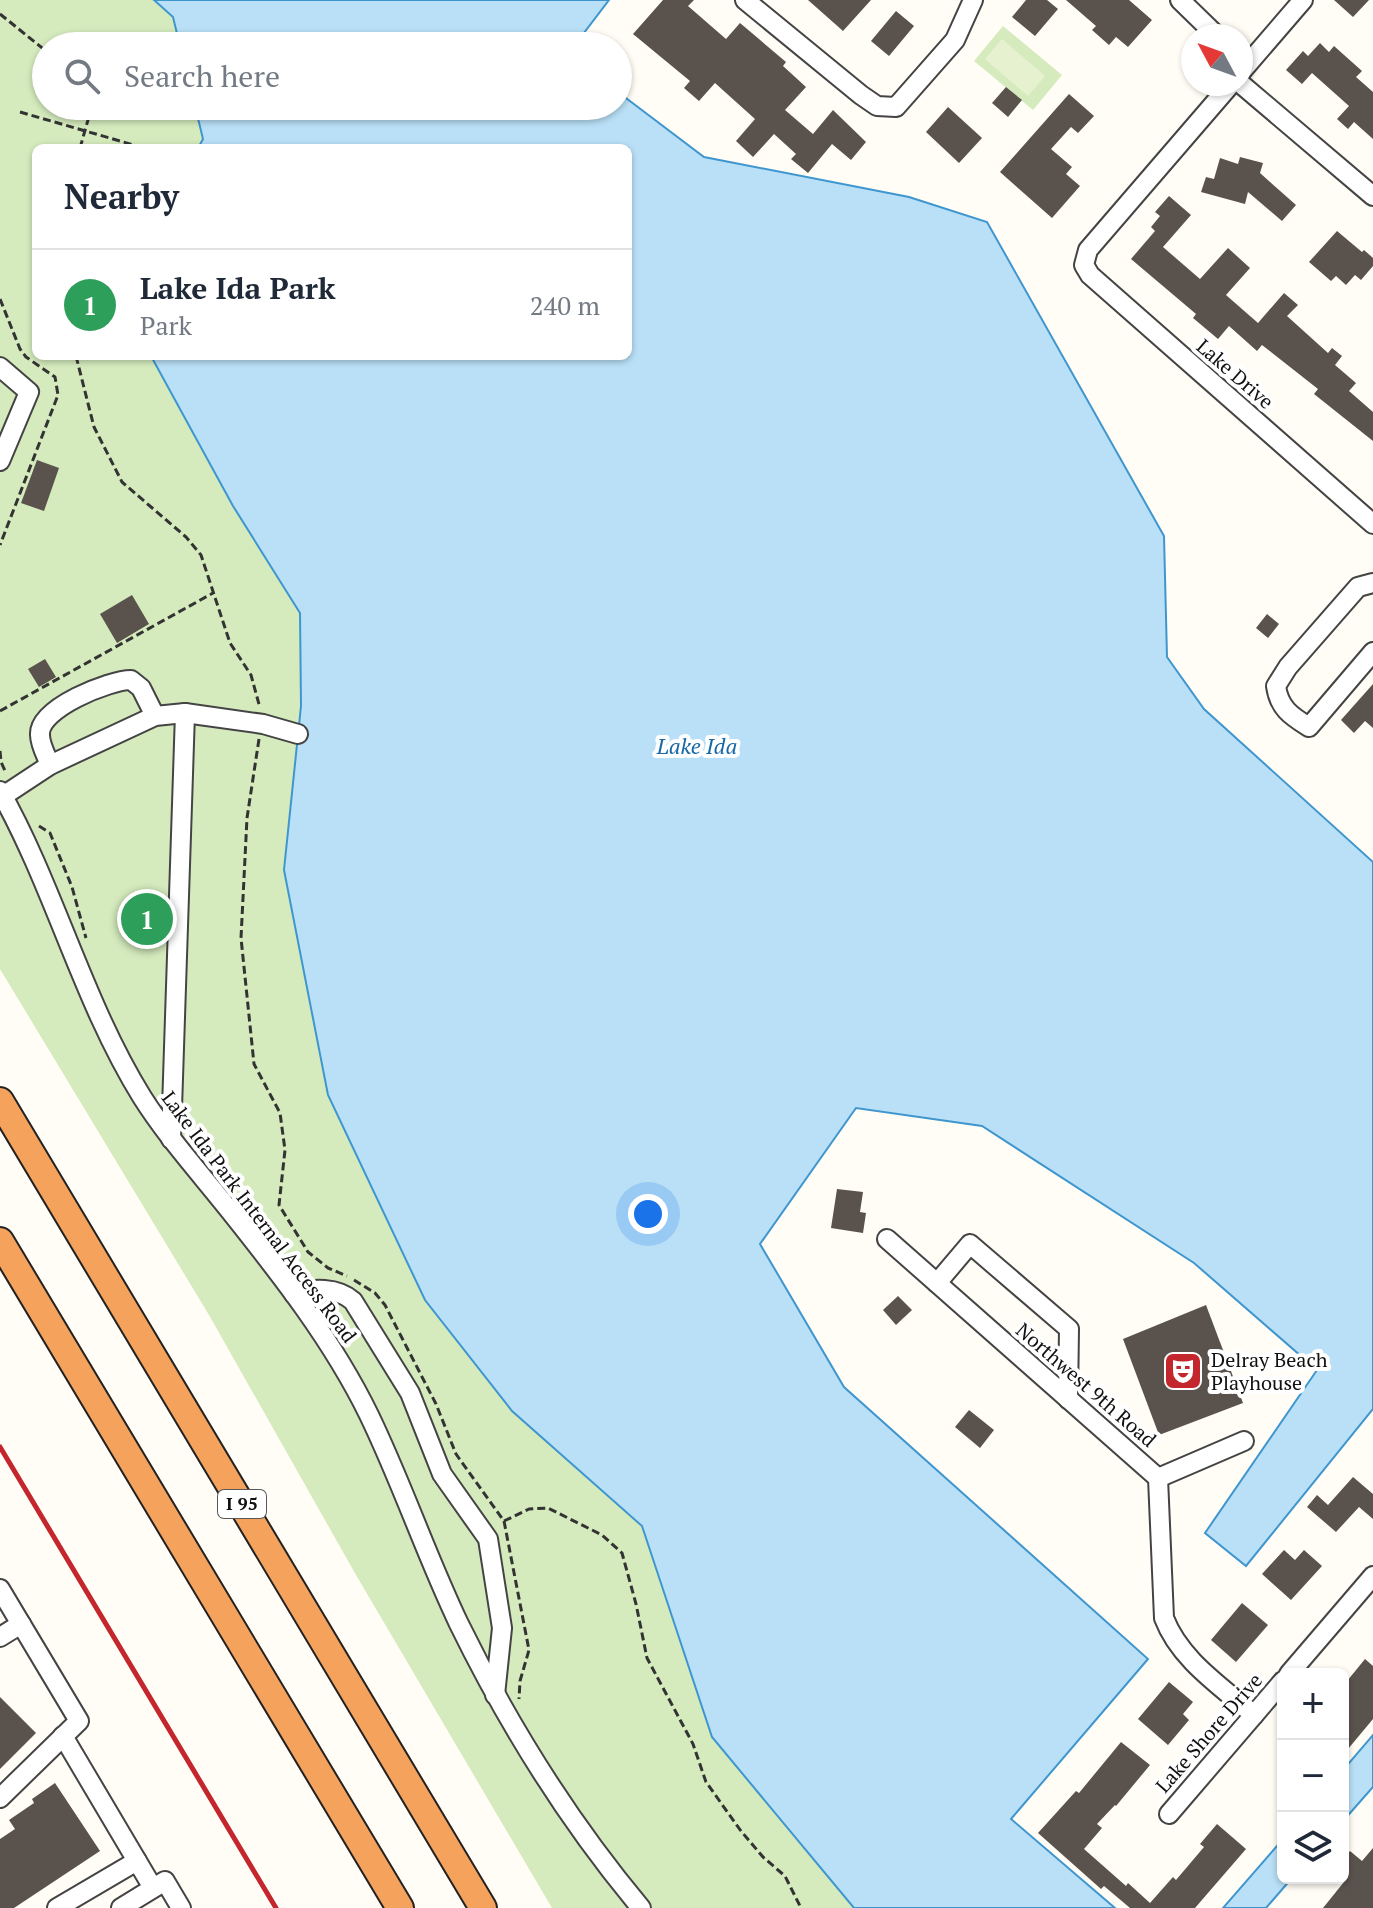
<!DOCTYPE html>
<html lang="en">
<head>
<meta charset="utf-8">
<style>
  body { margin:0; font-family:"PT Serif",serif; background:#f6f6f7; color:#1f2937 }
  .controls { position:absolute; right:24px; bottom:24px; display:grid; overflow:hidden; border-radius:12px; box-shadow:0 2px 6px #0004 }
  .controls button { width:72px; height:72px; display:grid; place-items:center; padding:0; border:0; border-bottom:2px solid #e0e1e3; background:#fff; color:#1f2937; font:40px sans-serif }
  .compass { position:absolute; left:1181px; top:24px; width:72px; height:72px; border-radius:50%; background:#fff; box-shadow:0 2px 6px #0004; rotate:311deg }
  .you { position:absolute; left:648px; top:1214px; width:28px; height:28px; margin:-20px; border:6px solid #fff; border-radius:50%; background:#1a73e8; box-shadow:0 0 0 12px #1a73e833 }
  .badge { display:grid; place-items:center; width:52px; height:52px; border-radius:50%; background:#c4262e; color:#fff; font-size:26px; font-weight:700 }
  .pin { position:absolute; translate:-50% -50%; border:4px solid #fff; box-shadow:0 2px 8px #0006 }
  .list { margin:0; padding:0; list-style:none }
  h2 { display:flex; justify-content:space-between; align-items:center; height:104px; margin:0; padding:0 32px; font-size:34px }
  h2 small { font-size:26px; font-weight:400; color:#747a83 }
  .list li { display:grid; grid-template-columns:52px 1fr auto; gap:24px; align-items:center; box-sizing:border-box; height:112px; padding:0 32px; border-top:2px solid #e0e1e3 }
  .list b { display:block; font-size:30px; white-space:nowrap }
  .list p { margin:0; font-size:26px; white-space:nowrap; color:#747a83 }
  .list em { font-size:26px; font-style:normal; color:#747a83 }
  .icon { flex:none; width:44px; height:44px; fill:none; stroke:currentColor; stroke-width:2; stroke-linecap:round; stroke-linejoin:round }
  .map { position:relative; flex:none; width:1373px; height:1908px; overflow:hidden }
  .search { position:absolute; background:#fff; box-shadow:0 2px 6px #0004; left:32px; top:32px; width:600px; height:88px; display:flex; align-items:center; gap:20px; box-sizing:border-box; padding:0 28px; border-radius:44px; color:#747a83; font-size:30px }
  .panel { position:absolute; background:#fff; box-shadow:0 2px 6px #0004; left:32px; top:144px; width:600px; height:216px; border-radius:12px }
  .map>svg:first-child { display:block }
</style>
</head>
<body>
<div class="map">
<svg width="1373" height="1908" viewBox="0 0 1373 1908">
  <rect width="100%" height="100%" fill="#fffdf5"/>
  <!-- green -->
  <g fill="#d5ebbd">
    <path d="M 0,0 L 154,0 L 173,17 L 180,46 L 46,46 L 46,106 L 195,106 L 203,139 L 198,148 L 36,148 L 36,356 L 151,356 L 233,506 L 300,613 L 301,706 L 512,1411 L 642,1526 L 712,1736 L 854,1908 L 552,1908 L 356,1575 L 209,1315 L 0,969 Z"/>
    <path d="M 1003,26 L 1062,75 L 1033,110 L 974,61 Z"/>
  </g>
  <!-- pitch -->
  <path fill="#e6f2cf" d="M 1002,39 L 1045,76 L 1028,96 L 985,59 Z"/>
  <!-- water -->
  <g fill="#b9e0f7" stroke="#3f96cf" stroke-width="2">
    <path d="M 154,0 L 609,0 L 574,46 L 180,46 L 173,17 Z"/>
    <path d="M 618,92 L 704,157 L 909,197 L 987,222 L 1164,536 L 1167,657 L 1204,709 L 1373,862 L 1373,1409 L 1246,1566 L 1205,1533 L 1317,1370 L 1194,1263 L 982,1126 L 856,1108 L 760,1244 L 844,1387 L 1148,1659 L 1011,1819 L 1115,1908 L 854,1908 L 712,1737 L 642,1526 L 512,1411 L 425,1300 L 328,1095 L 284,870 L 301,706 L 300,613 L 233,506 L 151,356 L 628,356 L 628,148 L 198,148 L 203,139 L 195,106 L 618,106 Z"/>
    <path d="M 1373,1735 L 1373,1787 L 1343,1821 L 1343,1770 Z"/>
    <path d="M 1283,1839 L 1283,1878 L 1292,1878 L 1266,1908 L 1223,1908 Z"/>
  </g>
  <!-- building -->
  <g fill="#5a524d">
    <path d="M 663,0 L 694,0 L 688,6 L 726,39 L 740,23 L 786,62 L 783,66 L 806,87 L 785,110 L 813,134 L 833,110 L 866,142 L 851,160 L 832,144 L 808,173 L 791,159 L 796,154 L 774,134 L 753,157 L 736,141 L 755,119 L 715,83 L 699,101 L 684,88 L 690,81 L 633,34 Z"/>
    <path d="M 808,0 L 871,0 L 843,31 Z"/>
    <path d="M 1026,0 L 1047,0 L 1058,9 L 1035,36 L 1012,17 Z"/>
    <path d="M 1066,0 L 1129,0 L 1152,20 L 1128,47 L 1116,37 L 1109,45 L 1092,30 L 1096,26 Z"/>
    <path d="M 1334,0 L 1369,0 L 1353,17 Z"/>
    <path d="M 896,11 L 914,26 L 889,56 L 871,41 Z"/>
    <path d="M 1320,43 L 1329,52 L 1334,46 L 1362,71 L 1356,77 L 1373,92 L 1373,139 L 1354,122 L 1348,129 L 1337,119 L 1349,106 L 1312,73 L 1302,84 L 1286,70 L 1303,51 L 1308,56 Z"/>
    <path d="M 1006,87 L 1022,100 L 1008,117 L 992,103 Z"/>
    <path d="M 1069,94 L 1094,116 L 1078,133 L 1071,127 L 1051,149 L 1072,167 L 1066,174 L 1080,186 L 1052,218 L 1000,172 Z"/>
    <path d="M 948,107 L 982,138 L 959,163 L 926,132 Z"/>
    <path d="M 1240,157 L 1263,163 L 1260,173 L 1296,205 L 1282,221 L 1248,192 L 1245,204 L 1201,192 L 1206,177 L 1214,179 L 1220,158 L 1238,164 Z"/>
    <path d="M 1169,196 L 1191,215 L 1163,247 L 1200,279 L 1228,248 L 1250,268 L 1226,295 L 1258,323 L 1284,293 L 1298,305 L 1287,316 L 1328,353 L 1332,348 L 1342,356 L 1335,365 L 1356,383 L 1349,391 L 1373,412 L 1373,441 L 1314,394 L 1318,389 L 1262,345 L 1257,351 L 1229,326 L 1218,339 L 1193,318 L 1196,314 L 1131,259 L 1155,231 L 1151,227 L 1160,216 L 1155,212 Z"/>
    <path d="M 1337,231 L 1362,252 L 1364,250 L 1373,258 L 1373,266 L 1361,280 L 1355,275 L 1346,285 L 1336,276 L 1331,281 L 1309,262 Z"/>
    <path d="M 37,460 L 59,468 L 44,511 L 21,503 Z"/>
    <path d="M 132,595 L 149,624 L 117,643 L 100,614 Z"/>
    <path d="M 1267,614 L 1279,624 L 1268,638 L 1256,628 Z"/>
    <path d="M 45,659 L 56,677 L 39,687 L 28,669 Z"/>
    <path d="M 1373,684 L 1373,728 L 1365,721 L 1354,733 L 1341,720 Z"/>
    <path d="M 837,1189 L 863,1192 L 860,1212 L 866,1213 L 863,1233 L 831,1228 Z"/>
    <path d="M 898,1296 L 912,1310 L 896,1325 L 883,1310 Z"/>
    <path d="M 1206,1305 L 1243,1403 L 1159,1435 L 1123,1339 Z"/>
    <path d="M 969,1410 L 994,1430 L 980,1448 L 955,1427 Z"/>
    <path d="M 1353,1477 L 1373,1494 L 1373,1519 L 1359,1507 L 1336,1532 L 1307,1507 L 1317,1495 L 1328,1505 Z"/>
    <path d="M 1284,1550 L 1295,1560 L 1304,1550 L 1322,1566 L 1291,1600 L 1262,1574 Z"/>
    <path d="M 1242,1603 L 1268,1625 L 1236,1662 L 1211,1640 Z"/>
    <path d="M 1365,1659 L 1373,1666 L 1373,1719 L 1343,1755 L 1343,1686 Z"/>
    <path d="M 1169,1682 L 1193,1702 L 1183,1714 L 1189,1720 L 1168,1745 L 1138,1719 Z"/>
    <path d="M 0,1697 L 36,1733 L 0,1769 Z"/>
    <path d="M 1121,1742 L 1150,1765 L 1116,1806 L 1115,1805 L 1097,1824 L 1102,1828 L 1084,1849 L 1126,1886 L 1128,1883 L 1150,1903 L 1173,1877 L 1176,1880 L 1204,1847 L 1200,1844 L 1217,1824 L 1246,1849 L 1195,1908 L 1130,1908 L 1104,1886 L 1101,1889 L 1038,1833 L 1076,1791 L 1079,1793 Z"/>
    <path d="M 55,1783 L 100,1851 L 14,1908 L 0,1908 L 0,1839 L 15,1829 L 9,1820 L 34,1803 L 32,1799 Z"/>
    <path d="M 1373,1848 L 1373,1908 L 1323,1908 L 1348,1877 L 1343,1872 L 1343,1859 L 1350,1851 L 1362,1861 Z"/>
  </g>
  <g fill="none" stroke-linecap="round" stroke-linejoin="round">
    <!-- minor casing -->
    <g stroke="#444" stroke-width="22">
      <g id="minor">
        <path d="M 745,0 L 861,95 L 877,106 L 896,107 L 955,40 L 973,0"/>
        <path d="M 1180,0 L 1217,36"/>
        <path d="M 1241,72 L 1303,0"/>
        <path d="M 1231,84 L 1088,250 L 1084,265 L 1090,275 L 1373,524"/>
        <path d="M 1241,84 L 1373,196"/>
        <path d="M 0,367 L 29,392 L 0,461"/>
        <path d="M 1373,583 L 1358,587 L 1288,667 L 1276,686 C 1279,708 1291,716 1309,727 L 1373,652"/>
        <path d="M 50,765 C 47,757 40,745 40,735 C 38,708 110,680 131,680 L 141,688 L 155,716"/>
        <path d="M 0,791 C 55,889 83,1002 142,1097 C 168,1138 200,1173 230,1211 C 281,1275 333,1341 369,1415 C 402,1483 426,1555 459,1624 C 508,1724 569,1822 641,1908"/>
        <path d="M 3,796 L 50,765 L 155,716 L 185,713 L 263,724 L 298,734"/>
        <path d="M 171,1139 L 185,713"/>
        <path d="M 887,1239 L 1158,1478 L 1164,1618 C 1180,1660 1221,1686 1254,1715"/>
        <path d="M 937,1283 L 970,1244 L 1069,1329 L 1068,1399"/>
        <path d="M 294,1294 C 313,1288 337,1287 353,1301 L 410,1393 L 442,1474 L 488,1539 L 502,1628 L 495,1695"/>
        <path d="M 1158,1478 L 1244,1441"/>
        <path d="M 0,1589 L 79,1721 L 0,1798"/>
        <path d="M 0,1637 L 21,1624"/>
        <path d="M 1289,1674 L 1373,1576"/>
        <path d="M 63,1736 L 153,1888"/>
        <path d="M 1169,1814 L 1283,1681"/>
        <path d="M 57,1908 L 137,1861"/>
        <path d="M 121,1908 L 165,1881 L 181,1908"/>
      </g>
    </g>
    <!-- highway casing -->
    <g stroke="#222" stroke-width="30">
      <g id="highway">
        <path d="M 0,1101 L 483,1908"/>
        <path d="M 0,1241 L 400,1908"/>
      </g>
    </g>
    <!-- path -->
    <g stroke="#333" stroke-width="3" stroke-dasharray="8 4" stroke-linecap="butt">
      <path d="M 0,14 L 46,51"/>
      <path d="M 20,112 L 144,148"/>
      <path d="M 80,148 L 92,106"/>
      <path d="M 0,299 L 20,349 L 26,357 L 55,377 L 58,395 L 0,545"/>
      <path d="M 76,356 L 94,427 L 122,482 L 186,537 L 201,555 L 230,643 L 251,675 L 260,708"/>
      <path d="M 0,711 L 213,593"/>
      <path d="M 259,739 L 247,818 L 241,938 L 254,1064 L 280,1113 L 285,1150 L 279,1205 L 308,1252 L 328,1268 L 347,1276"/>
      <path d="M 0,751 L 1,762 L 6,773"/>
      <path d="M 39,826 L 50,833 L 72,887 L 86,938"/>
      <path d="M 354,1280 L 375,1293 L 385,1305 L 436,1404 L 456,1454 L 504,1521 L 529,1650 L 520,1681 L 519,1699"/>
      <path d="M 504,1521 L 529,1509 L 548,1508 L 602,1535 L 622,1553 L 636,1604 L 647,1658 L 693,1744 L 706,1782 L 741,1831 L 763,1857 L 785,1876 L 801,1908"/>
    </g>
    <!-- minor -->
    <use href="#minor" stroke="#fff" stroke-width="18"/>
    <!-- highway -->
    <use href="#highway" stroke="#f5a25d" stroke-width="26"/>
    <!-- rail -->
    <path stroke="#c4262e" stroke-width="5" d="M 0,1447 L 276,1908"/>
  </g>
  <!-- icons -->
  <defs>
    <g id="theatre-square" transform="scale(2)"><rect x="-9" y="-9" width="18" height="18" rx="4" fill="#c4262e" stroke="#fff"/><path d="M-5-5.5Q0-4 5-5.5V0Q5 5 0 6Q-5 5-5 0ZM-3.3-2.5H-1v1.5H-3.3ZM1-2.5H3.3v1.5H1ZM-2.8 1Q0 5.5 2.8 1Z" fill="#fff"/></g>
  </defs>
  <g fill-rule="evenodd">
    <use href="#theatre-square" x="1183" y="1371"/>
  </g>
  <g text-anchor="middle" stroke-width="8" stroke-linejoin="round" paint-order="stroke">
    <!-- shield labels -->
    <rect fill="#fff" stroke="#585858" stroke-width="2" x="218" y="1490" width="48" height="28" rx="6"/>
    <g font-size="18" font-weight="bold" fill="#111">
      <text x="242" y="1510">I 95</text>
    </g>
    <!-- street labels -->
    <g font-size="20" fill="#111" stroke="#fff">
      <text transform="translate(1235 374) rotate(41)" y="7">Lake Drive</text>
      <text transform="translate(259 1217) rotate(53)" y="7">Lake Ida Park Internal Access Road</text>
      <text transform="translate(1086 1385) rotate(41)" y="7">Northwest 9th Road</text>
      <text transform="translate(1209 1733) rotate(-49)" y="7">Lake Shore Drive</text>
    </g>
    <!-- poi labels -->
    <g font-size="20" fill="#111" stroke="#fff" text-anchor="start">
      <text x="1211" y="1367">Delray Beach<tspan x="1211" dy="23">Playhouse</tspan></text>
    </g>
    <!-- water labels -->
    <g font-size="22" font-style="italic" fill="#1768a6" stroke="#fff">
      <text x="697" y="754">Lake Ida</text>
    </g>
  </g>
</svg>
<div class="controls">
<button>+</button>
<button>−</button>
<button><svg class="icon" aria-label="layers" viewBox="0 0 24 24"><path d="M12 4l9 5-9 5-9-5zM3 14l9 5 9-5"/></svg></button>
</div>
<svg class="compass" viewBox="-18 -18 36 36"><path d="M0-13l5 13h-10z" fill="#e53935"/><path d="M0 13l5-13h-10z" fill="#747a83"/></svg>
<div class="you"></div>
<div class="pin badge" style="left:147px;top:919px;background:#2e9e5b">1</div>
<div class="search"><svg class="icon" aria-label="search" viewBox="0 0 24 24"><circle cx="10" cy="10" r="6"/><path d="M15 15l6 6"/></svg>Search here</div>
<section class="panel">
<h2>Nearby<small></small></h2>
<ul class="list">
<li><span class="badge" style="background:#2e9e5b">1</span><div><b>Lake Ida Park</b><p>Park</p></div><em>240 m</em></li>
</ul>
</section>
</div>
</body>
</html>
